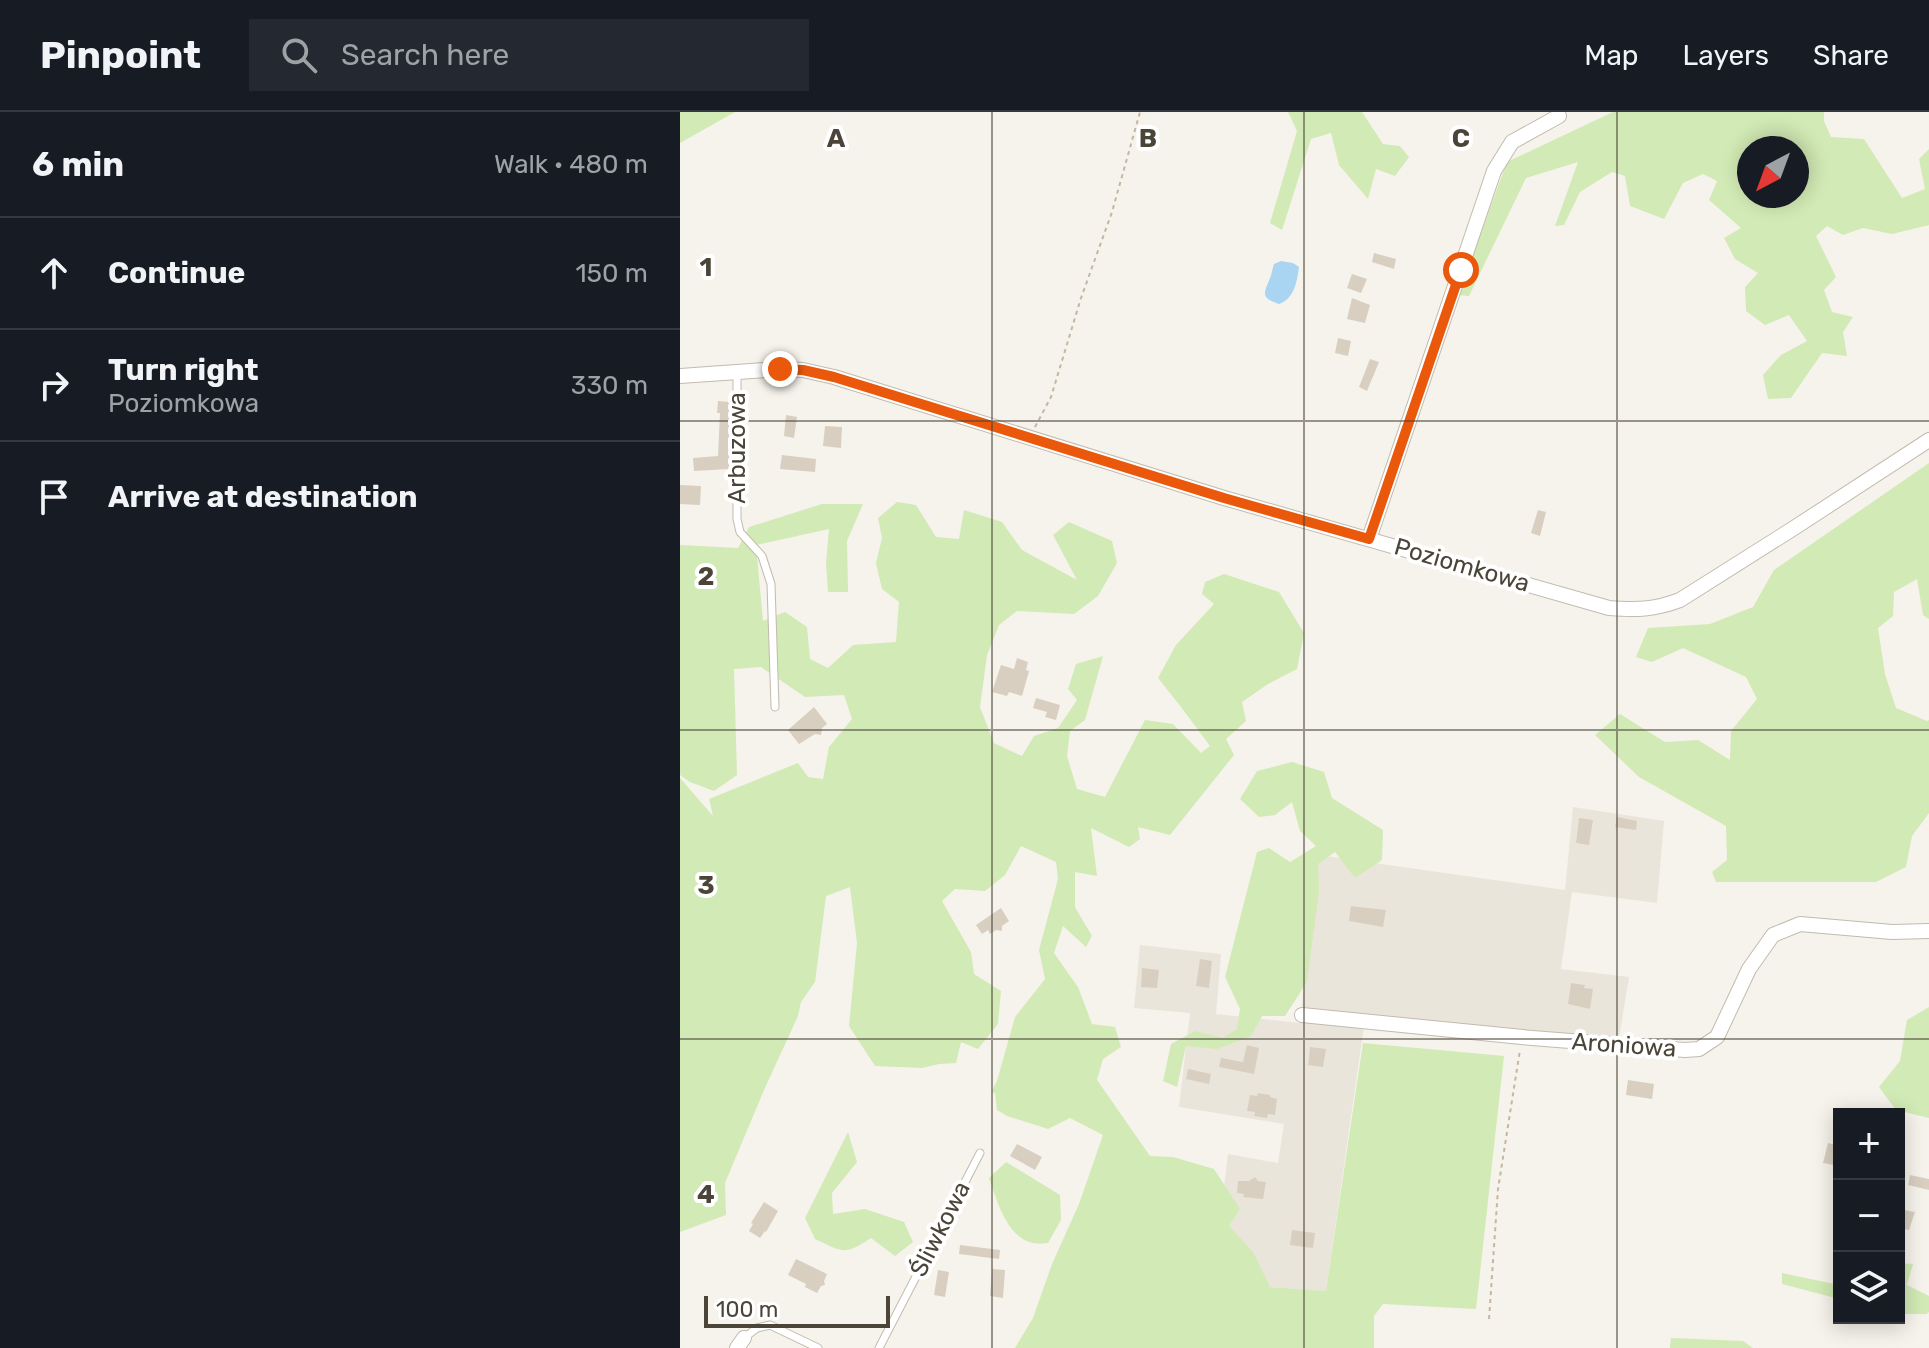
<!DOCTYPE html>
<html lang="en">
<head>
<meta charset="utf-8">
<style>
  body { margin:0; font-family:Rubik,sans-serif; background:#242831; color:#f1f3f6 }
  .controls { position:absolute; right:24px; bottom:24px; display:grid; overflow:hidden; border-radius:0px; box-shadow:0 4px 20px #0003 }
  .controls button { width:72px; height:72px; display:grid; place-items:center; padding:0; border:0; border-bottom:2px solid #363941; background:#171b24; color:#f1f3f6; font:40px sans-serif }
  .compass { position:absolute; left:1057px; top:24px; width:72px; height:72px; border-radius:50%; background:#171b24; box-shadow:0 4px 20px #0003; rotate:221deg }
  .scale { position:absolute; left:24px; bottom:20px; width:186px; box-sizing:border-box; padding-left:8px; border:4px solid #4b4439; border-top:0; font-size:22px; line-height:28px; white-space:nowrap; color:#4b4439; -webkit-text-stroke:6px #fff; paint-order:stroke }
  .stop { position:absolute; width:24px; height:24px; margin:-18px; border:6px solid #ea580c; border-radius:50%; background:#fff }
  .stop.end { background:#ea580c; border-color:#fff; box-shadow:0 2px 8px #0008 }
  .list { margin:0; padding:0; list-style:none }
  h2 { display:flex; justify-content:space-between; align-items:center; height:104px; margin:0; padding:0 32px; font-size:34px }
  h2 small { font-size:26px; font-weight:400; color:#9ea1a6 }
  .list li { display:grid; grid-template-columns:52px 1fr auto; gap:24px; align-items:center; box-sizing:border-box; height:112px; padding:0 32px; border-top:2px solid #363941 }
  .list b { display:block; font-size:30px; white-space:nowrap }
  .list p { margin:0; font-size:26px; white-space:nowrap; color:#9ea1a6 }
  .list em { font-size:26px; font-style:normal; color:#9ea1a6 }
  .icon { flex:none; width:44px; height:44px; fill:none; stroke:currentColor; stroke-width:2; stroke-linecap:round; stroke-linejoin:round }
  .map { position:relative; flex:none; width:1249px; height:1236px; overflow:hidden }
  header { display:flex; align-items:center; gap:48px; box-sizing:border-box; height:112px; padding:0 40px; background:#171b24; border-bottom:2px solid #363941 }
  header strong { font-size:38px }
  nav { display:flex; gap:44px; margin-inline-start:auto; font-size:28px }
  .search { width:560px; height:72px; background:#242831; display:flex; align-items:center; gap:20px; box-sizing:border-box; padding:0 28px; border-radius:0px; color:#9ea1a6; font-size:30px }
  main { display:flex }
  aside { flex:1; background:#171b24 }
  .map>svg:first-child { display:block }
</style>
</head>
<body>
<header>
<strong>Pinpoint</strong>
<div class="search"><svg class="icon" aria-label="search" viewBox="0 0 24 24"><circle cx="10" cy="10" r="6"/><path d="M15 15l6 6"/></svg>Search here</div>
<nav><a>Map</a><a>Layers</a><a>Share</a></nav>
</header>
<main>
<aside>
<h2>6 min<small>Walk · 480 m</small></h2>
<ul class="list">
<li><svg class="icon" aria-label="ahead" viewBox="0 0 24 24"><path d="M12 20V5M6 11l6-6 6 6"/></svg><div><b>Continue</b></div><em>150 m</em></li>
<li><svg class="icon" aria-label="right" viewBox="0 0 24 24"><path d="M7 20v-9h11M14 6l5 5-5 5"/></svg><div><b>Turn right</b><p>Poziomkowa</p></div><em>330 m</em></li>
<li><svg class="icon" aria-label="arrive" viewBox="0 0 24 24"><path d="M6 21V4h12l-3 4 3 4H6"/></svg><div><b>Arrive at destination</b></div></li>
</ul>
</aside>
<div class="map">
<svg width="1249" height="1236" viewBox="0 0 1249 1236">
  <rect width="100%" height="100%" fill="#f6f3ec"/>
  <!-- residential -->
  <path fill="#eae5da" d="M 893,695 L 984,709 L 977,791 L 892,780 L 881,857 L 949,865 L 939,926 L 685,907 L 646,1179 L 590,1175 L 540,1108 L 548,1042 L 598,1051 L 604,1012 L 499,995 L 510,901 L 454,896 L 460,833 L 541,842 L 536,902 L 620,911 L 638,743 L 885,778 Z"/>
  <!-- green -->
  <g fill="#d2eab5" fill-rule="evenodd">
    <path d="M 0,0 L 55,0 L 0,31 Z"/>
    <path d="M 608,0 L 682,0 L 703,32 L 720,34 L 729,45 L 715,64 L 696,57 L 688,87 L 659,53 L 651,21 L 631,27 L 602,118 L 590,111 L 617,19 Z"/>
    <path d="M 933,0 L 1144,0 L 1144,9 L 1151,25 L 1184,27 L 1222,86 L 1245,77 L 1239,47 L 1249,37 L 1249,113 L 1212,122 L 1183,116 L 1163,123 L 1147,114 L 1136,124 L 1156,165 L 1144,178 L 1152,200 L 1173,205 L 1163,220 L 1167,244 L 1142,241 L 1111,286 L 1088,287 L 1083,263 L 1101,243 L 1127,229 L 1109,203 L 1085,213 L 1066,199 L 1065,175 L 1078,161 L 1055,147 L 1044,126 L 1061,116 L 1029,88 L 1037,69 L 1023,62 L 1003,71 L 984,107 L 950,94 L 945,64 L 932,60 L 900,80 L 884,113 L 875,114 L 898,50 L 846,66 L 789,184 L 778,183 L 827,50 ZM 1069,36 L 1117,36 L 1117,84 L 1069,84 Z"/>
    <path d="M 1249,351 L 1249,507 L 1243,503 L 1237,467 L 1214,480 L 1213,504 L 1198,516 L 1205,562 L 1216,596 L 1247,609 L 1249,608 L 1249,701 L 1232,724 L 1226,755 L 1196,770 L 1036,770 L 1032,760 L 1047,748 L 1046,714 L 959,665 L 915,623 L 940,602 L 985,630 L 1018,628 L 1050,648 L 1051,619 L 1077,587 L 1066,565 L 1003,536 L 972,550 L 956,545 L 968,516 L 1030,512 L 1073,495 L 1094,458 Z"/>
    <path d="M 217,390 L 236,393 L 256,425 L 279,427 L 284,398 L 322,410 L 342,438 L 397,468 L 373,423 L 389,410 L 432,429 L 437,451 L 418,484 L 394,502 L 337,499 L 319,513 L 307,543 L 300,595 L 314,631 L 342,644 L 354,624 L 378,616 L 397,588 L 388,577 L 396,552 L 423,544 L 405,608 L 390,619 L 387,644 L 397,677 L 425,685 L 465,608 L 493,612 L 521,641 L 530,634 L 501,595 L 478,566 L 496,533 L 534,492 L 522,482 L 525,470 L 544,462 L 599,480 L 624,521 L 617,557 L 588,572 L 562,590 L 566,609 L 546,627 L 554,643 L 490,723 L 458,715 L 460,727 L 449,735 L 411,716 L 417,764 L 395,760 L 395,795 L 412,824 L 406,835 L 383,814 L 374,841 L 398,875 L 412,912 L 435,915 L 441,935 L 423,947 L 417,968 L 470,1044 L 493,1045 L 534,1057 L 560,1097 L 549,1114 L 573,1140 L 590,1175 L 646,1179 L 683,931 L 824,944 L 796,1197 L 703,1192 L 694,1204 L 694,1236 L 335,1236 L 353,1206 L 372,1152 L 399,1092 L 423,1023 L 390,1006 L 368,1017 L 327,1004 L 317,998 L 315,981 L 311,980 L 317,969 L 335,905 L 365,867 L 359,838 L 378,767 L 376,750 L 341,734 L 325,763 L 305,779 L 275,777 L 262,789 L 291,840 L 294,862 L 321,879 L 318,912 L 298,937 L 281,930 L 276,951 L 259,952 L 242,956 L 195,954 L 169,914 L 177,831 L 170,775 L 146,784 L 135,870 L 121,890 L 118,904 L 84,978 L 45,1071 L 46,1103 L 0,1120 L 0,666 L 33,704 L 29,687 L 118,651 L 128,665 L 143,667 L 149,635 L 172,607 L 164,583 L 125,585 L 81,555 L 54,557 L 57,663 L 34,679 L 10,670 L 0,663 L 0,433 L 58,436 L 69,415 L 142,392 L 183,392 L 167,429 L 168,480 L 148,480 L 146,451 L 149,417 L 76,433 L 83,509 L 105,500 L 127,515 L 130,547 L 148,556 L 173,533 L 216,530 L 219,490 L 202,477 L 196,451 L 202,426 L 198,406 Z"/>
    <path d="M 612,650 L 644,660 L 652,686 L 703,718 L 702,748 L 675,766 L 655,740 L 638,752 L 639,779 L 627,870 L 605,904 L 582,904 L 571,924 L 537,937 L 506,934 L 497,975 L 483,969 L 491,932 L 515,919 L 543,926 L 557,917 L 560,897 L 545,865 L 577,740 L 589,736 L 610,750 L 636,734 L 620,719 L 612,690 L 595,703 L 579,705 L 560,687 L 577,659 Z"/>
    <path d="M 1249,895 L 1249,1006 L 1216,998 L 1199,975 L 1220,949 L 1227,908 Z"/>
    <path d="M 168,1020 L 177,1050 L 152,1081 L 153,1102 L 185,1097 L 224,1110 L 233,1130 L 215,1144 L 191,1126 C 164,1144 163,1140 135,1127 L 125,1106 Z"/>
    <path d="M 326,1050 L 380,1083 L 381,1108 L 368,1131 C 330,1138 319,1094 309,1066 Z"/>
    <path d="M 1219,1151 L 1233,1152 L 1227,1173 L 1249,1184 L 1249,1200 L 1246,1202 L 1219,1202 Z"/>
    <path d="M 1102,1161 L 1159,1173 L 1159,1187 L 1102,1172 Z"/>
    <path d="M 991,1226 L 1063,1229 L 1073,1236 L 990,1236 Z"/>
  </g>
  <!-- water -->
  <path fill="#a9d4f2" d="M 601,149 L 613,151 L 619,155 C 617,170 614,187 599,192 C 580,186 584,181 590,166 C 592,162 592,157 594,152 Z"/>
  <!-- building -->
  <g fill="#d8cfc1">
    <path d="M 694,141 L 716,147 L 714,157 L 692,150 Z"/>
    <path d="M 672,162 L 687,167 L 681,181 L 667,176 Z"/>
    <path d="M 672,186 L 690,193 L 685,211 L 667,207 Z"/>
    <path d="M 658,226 L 671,229 L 668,244 L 655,241 Z"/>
    <path d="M 690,247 L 699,250 L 687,279 L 679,275 Z"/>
    <path d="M 38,289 L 50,290 L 49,357 L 14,359 L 13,346 L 38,344 L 40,301 L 37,301 Z"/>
    <path d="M 106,303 L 117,305 L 114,326 L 104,324 Z"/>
    <path d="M 145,314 L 162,315 L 161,336 L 143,334 Z"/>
    <path d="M 102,343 L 136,347 L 135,360 L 100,357 Z"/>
    <path d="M 0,373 L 21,374 L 20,393 L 0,392 Z"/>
    <path d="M 858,398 L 866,400 L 860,424 L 851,421 Z"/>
    <path d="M 337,546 L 348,550 L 346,558 L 349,559 L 342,584 L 329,580 L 327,584 L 312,580 L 321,553 L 334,557 Z"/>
    <path d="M 356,586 L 380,593 L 376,608 L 365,605 L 367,600 L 353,596 Z"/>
    <path d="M 134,595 L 147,612 L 142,616 L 141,623 L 135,622 L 119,632 L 108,618 Z"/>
    <path d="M 937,705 L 957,709 L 956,718 L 935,715 Z"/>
    <path d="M 899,706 L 913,708 L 909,733 L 896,731 Z"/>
    <path d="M 671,794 L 706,798 L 703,815 L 669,809 Z"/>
    <path d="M 321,796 L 329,809 L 322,814 L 322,819 L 316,818 L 310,822 L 308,818 L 302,822 L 296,813 Z"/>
    <path d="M 520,847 L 532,849 L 529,876 L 516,874 Z"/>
    <path d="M 462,856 L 479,858 L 477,876 L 461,875 Z"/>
    <path d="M 891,871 L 905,873 L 904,876 L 913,877 L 910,897 L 888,892 Z"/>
    <path d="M 567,933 L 579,936 L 574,962 L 539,955 L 541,946 L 563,950 Z"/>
    <path d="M 630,935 L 646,937 L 643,955 L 628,953 Z"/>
    <path d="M 508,957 L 531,962 L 529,972 L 506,967 Z"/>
    <path d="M 948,968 L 974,972 L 972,987 L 946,983 Z"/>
    <path d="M 578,981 L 590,983 L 590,985 L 597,987 L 595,1003 L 588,1002 L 587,1006 L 574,1004 L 575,1000 L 567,999 L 570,983 L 577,984 Z"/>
    <path d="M 1148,1031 L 1159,1034 L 1159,1054 L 1143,1051 Z"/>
    <path d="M 337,1032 L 362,1045 L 355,1058 L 330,1044 Z"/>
    <path d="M 1230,1063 L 1249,1067 L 1249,1078 L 1228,1073 Z"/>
    <path d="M 575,1065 L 578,1069 L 586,1070 L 583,1087 L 563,1085 L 564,1082 L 557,1081 L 558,1069 L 569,1069 Z"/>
    <path d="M 84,1090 L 98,1099 L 86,1120 L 85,1119 L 80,1126 L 69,1119 L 73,1112 L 71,1111 Z"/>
    <path d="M 1219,1097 L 1235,1100 L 1229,1118 L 1219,1116 Z"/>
    <path d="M 612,1118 L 635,1121 L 633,1136 L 610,1133 Z"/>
    <path d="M 280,1133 L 320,1138 L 319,1147 L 279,1142 Z"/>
    <path d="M 116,1147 L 147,1162 L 144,1169 L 145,1173 L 141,1174 L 137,1181 L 125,1175 L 126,1172 L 108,1163 Z"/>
    <path d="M 312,1157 L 325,1158 L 323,1186 L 310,1184 Z"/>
    <path d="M 258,1158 L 269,1160 L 265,1185 L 254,1183 Z"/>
  </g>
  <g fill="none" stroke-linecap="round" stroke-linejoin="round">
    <!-- service casing -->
    <g stroke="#c2bbae" stroke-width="9">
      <g id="service">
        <path d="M 57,259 L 57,407 L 60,420 L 82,444 L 91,472 L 95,595"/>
        <path d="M 64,1226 L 77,1216 L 90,1213 L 138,1236"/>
        <path d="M 199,1236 L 300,1041"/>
      </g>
    </g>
    <!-- minor casing -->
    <g stroke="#c2bbae" stroke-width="16">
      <g id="minor">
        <path d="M 0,264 L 100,257 L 123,258 L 154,265 L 544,386 L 929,496 C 956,498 974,498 1000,488 L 1114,416 L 1249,328"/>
        <path d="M 689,427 L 814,59 L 832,30 L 879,4"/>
        <path d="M 622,903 L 852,926 L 1005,938 L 1019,937 L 1037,925 L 1069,857 L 1093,823 L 1120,812 L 1212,820 L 1249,819"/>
        <path d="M 57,1236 L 64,1226"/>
      </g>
    </g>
    <!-- path -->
    <g stroke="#c4b79f" stroke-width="2" stroke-dasharray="4 4" stroke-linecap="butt">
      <path d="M 355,315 L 371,285 L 401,186 L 432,100 L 460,0"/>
      <path d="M 809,1207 L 818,1077 L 840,938"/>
    </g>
    <!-- service -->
    <use href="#service" stroke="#fff" stroke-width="7"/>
    <!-- minor -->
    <use href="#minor" stroke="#fff" stroke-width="14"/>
  </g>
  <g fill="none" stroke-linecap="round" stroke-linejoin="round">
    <!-- route -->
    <path stroke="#ea580c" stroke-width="10" d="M 100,257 L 123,258 L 154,265 L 544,386 L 689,427 L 781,158"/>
  </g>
  <!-- grid -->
  <path fill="none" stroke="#4b4439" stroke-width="2" stroke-opacity="0.55" d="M 312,0 L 312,1236M 624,0 L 624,1236M 937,0 L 937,1236M 0,309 L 1249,309M 0,618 L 1249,618M 0,927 L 1249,927"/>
  <g text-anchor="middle" stroke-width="8" stroke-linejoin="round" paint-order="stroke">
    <!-- street labels -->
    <g font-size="24" fill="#4b4439" stroke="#fff">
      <text transform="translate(57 336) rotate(-90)" y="8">Arbuzowa</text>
      <text transform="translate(782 453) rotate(16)" y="8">Poziomkowa</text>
      <text transform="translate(944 933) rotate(4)" y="8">Aroniowa</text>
      <text transform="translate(260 1117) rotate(-63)" y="8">Śliwkowa</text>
    </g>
  </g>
  <g font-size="26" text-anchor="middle" font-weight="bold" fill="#4b4439" stroke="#fff" stroke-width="8" stroke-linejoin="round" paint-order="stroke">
    <text x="156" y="35">A</text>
    <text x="468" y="35">B</text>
    <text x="781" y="35">C</text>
    <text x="26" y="164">1</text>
    <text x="26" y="473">2</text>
    <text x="26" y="782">3</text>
    <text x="26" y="1091">4</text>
  </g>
</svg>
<div class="controls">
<button>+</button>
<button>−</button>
<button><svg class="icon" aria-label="layers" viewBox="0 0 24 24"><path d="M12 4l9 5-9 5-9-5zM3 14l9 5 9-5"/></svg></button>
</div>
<svg class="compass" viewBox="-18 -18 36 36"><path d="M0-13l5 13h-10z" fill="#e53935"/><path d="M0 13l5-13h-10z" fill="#9ea1a6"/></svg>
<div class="scale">100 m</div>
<div class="stop" style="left:781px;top:158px"></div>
<div class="stop end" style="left:100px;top:257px"></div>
</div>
</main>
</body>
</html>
